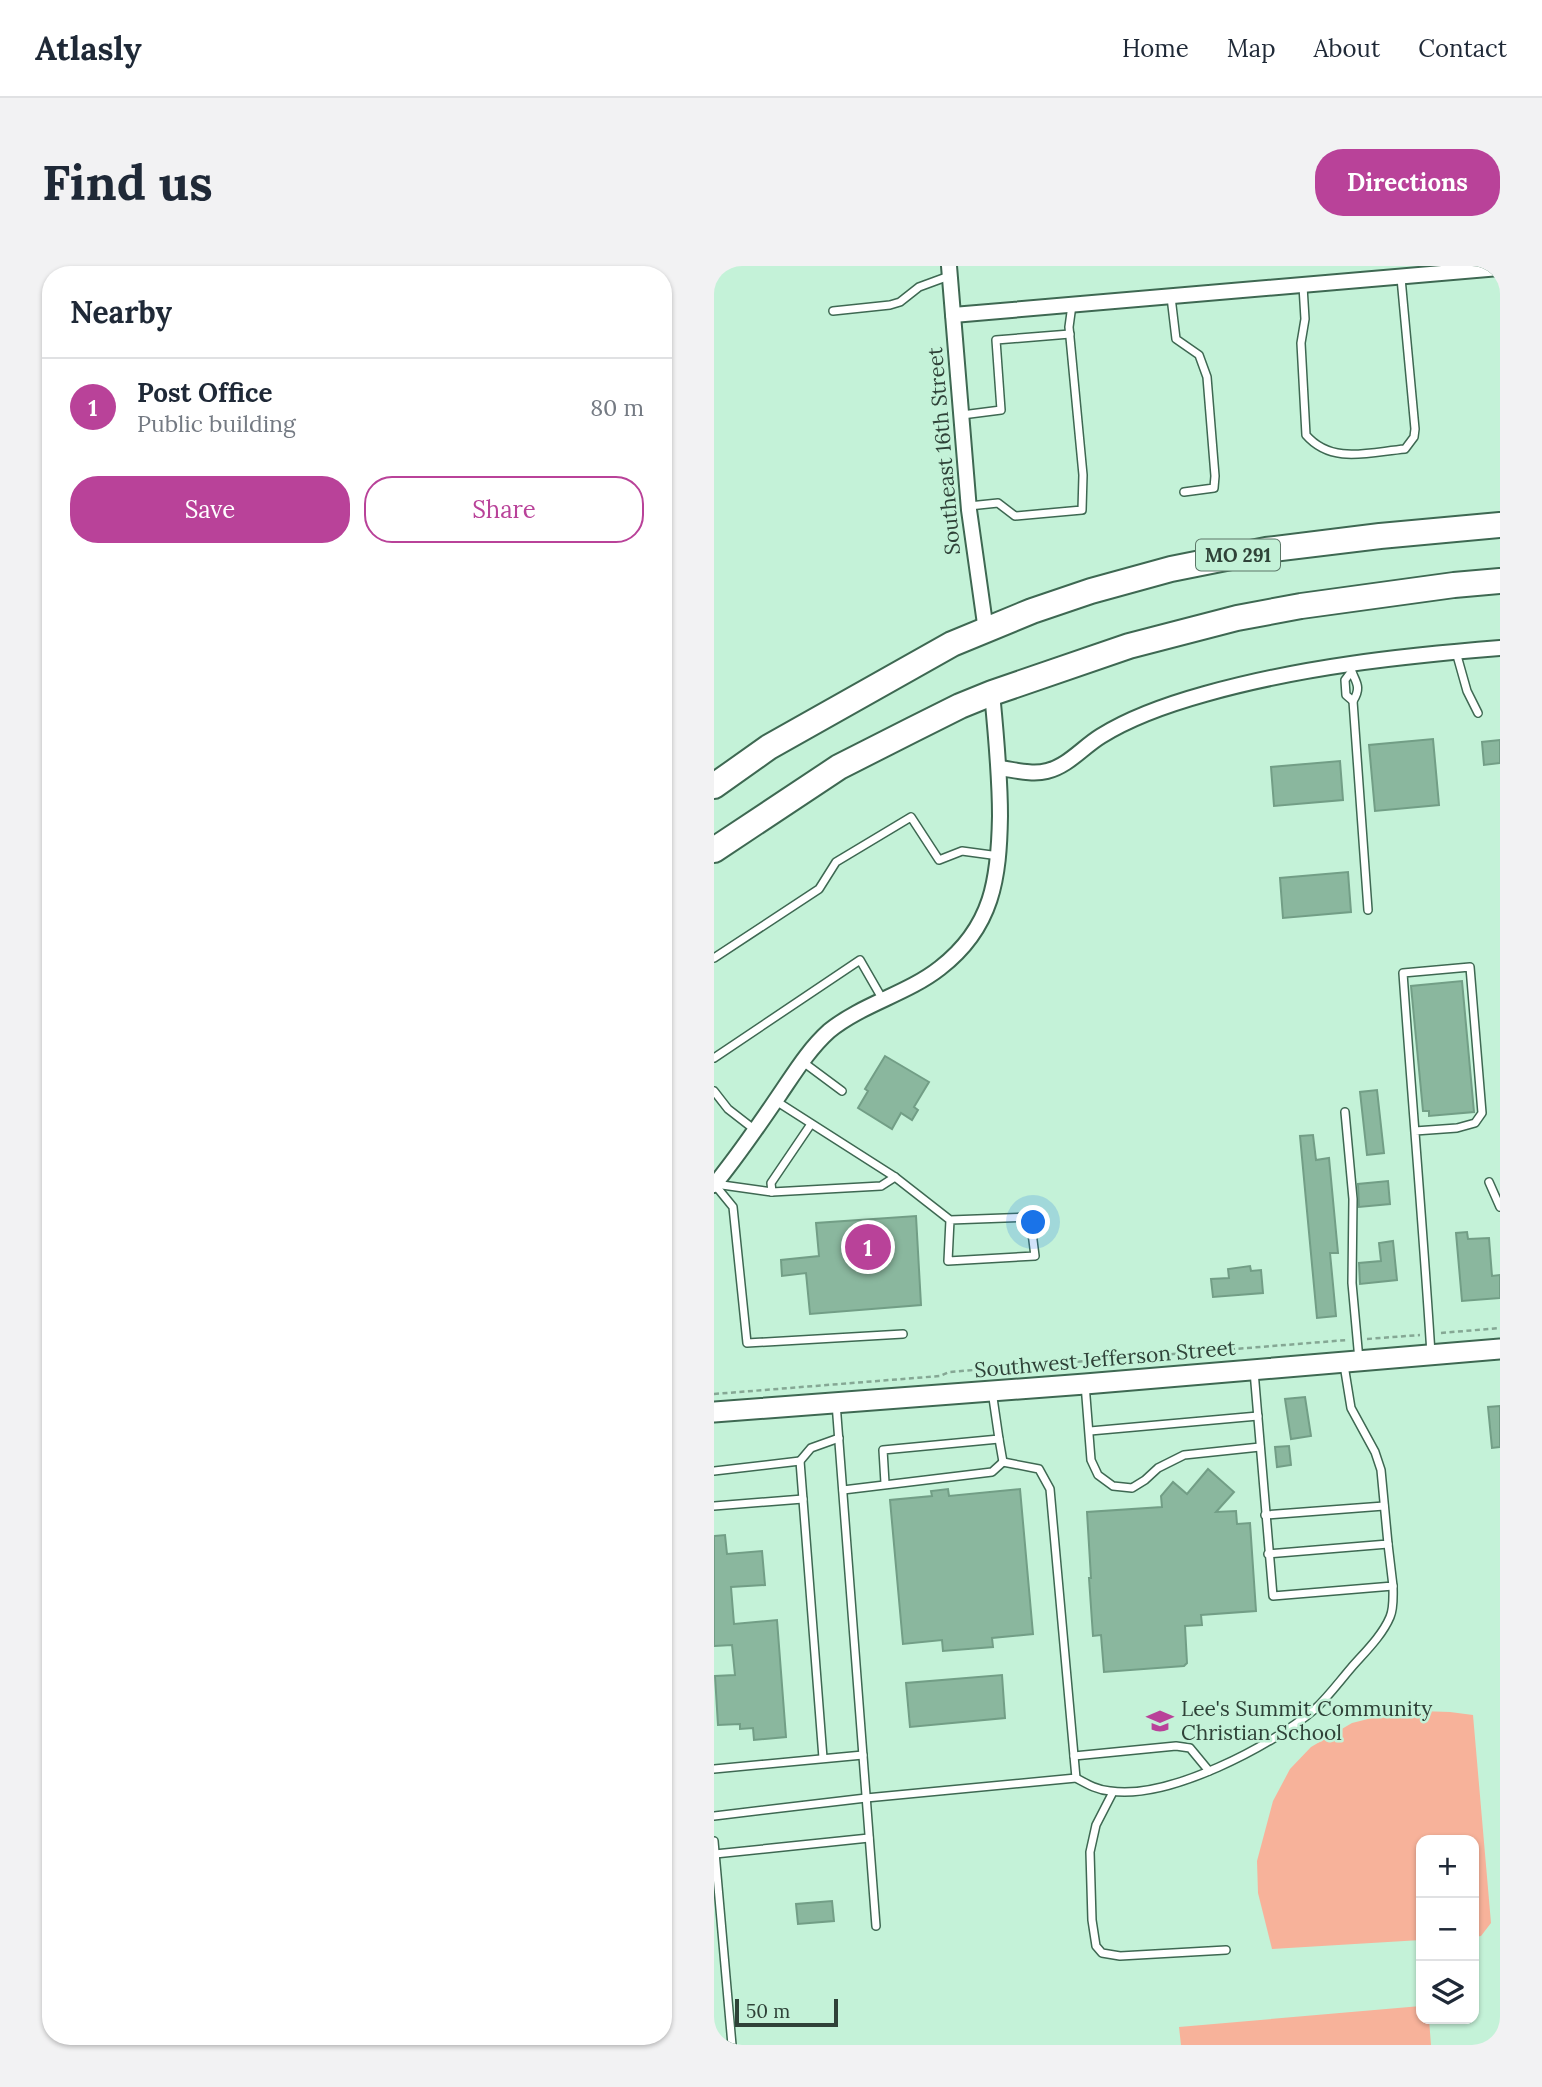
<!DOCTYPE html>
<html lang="en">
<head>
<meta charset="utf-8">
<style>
  body { margin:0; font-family:Lora,serif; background:#f2f2f3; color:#1f2937 }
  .controls { position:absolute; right:21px; bottom:21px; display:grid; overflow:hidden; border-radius:14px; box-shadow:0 2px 5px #0004 }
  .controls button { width:63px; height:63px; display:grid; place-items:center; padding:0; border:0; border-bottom:2px solid #e0e1e3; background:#fff; color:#1f2937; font:35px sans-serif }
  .scale { position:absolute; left:21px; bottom:18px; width:103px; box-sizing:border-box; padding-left:7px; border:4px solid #2f4238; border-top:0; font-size:19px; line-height:24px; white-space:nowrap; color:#2f4238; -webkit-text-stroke:5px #c4f2d8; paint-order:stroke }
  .you { position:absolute; left:320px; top:957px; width:24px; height:24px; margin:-18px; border:5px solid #fff; border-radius:50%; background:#1a73e8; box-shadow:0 0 0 10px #1a73e833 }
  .badge { display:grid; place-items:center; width:46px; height:46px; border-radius:50%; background:#b94299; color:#fff; font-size:23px; font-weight:700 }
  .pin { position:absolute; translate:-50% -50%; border:4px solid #fff; box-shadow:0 2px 7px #0006 }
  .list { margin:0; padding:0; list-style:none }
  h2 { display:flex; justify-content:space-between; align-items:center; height:91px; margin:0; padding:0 28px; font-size:30px }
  h2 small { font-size:23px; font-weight:400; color:#747a83 }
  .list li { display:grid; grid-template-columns:46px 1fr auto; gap:21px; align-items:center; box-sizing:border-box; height:98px; padding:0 28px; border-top:2px solid #e0e1e3 }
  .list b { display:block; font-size:26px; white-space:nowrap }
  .list p { margin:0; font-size:23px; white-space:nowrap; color:#747a83 }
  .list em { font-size:23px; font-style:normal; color:#747a83 }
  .actions { display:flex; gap:14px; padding:21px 28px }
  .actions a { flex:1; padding:16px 0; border:2px solid #b94299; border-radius:28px; text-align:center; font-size:24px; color:#b94299 }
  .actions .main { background:#b94299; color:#fff }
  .icon { flex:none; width:38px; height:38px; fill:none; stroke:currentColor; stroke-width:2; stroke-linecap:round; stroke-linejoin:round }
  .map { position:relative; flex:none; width:786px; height:1779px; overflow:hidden; border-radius:28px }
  header { display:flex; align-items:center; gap:42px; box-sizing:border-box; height:98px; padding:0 35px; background:#fff; border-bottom:2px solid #e0e1e3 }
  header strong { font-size:33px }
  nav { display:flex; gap:38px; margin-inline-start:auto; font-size:24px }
  .intro { display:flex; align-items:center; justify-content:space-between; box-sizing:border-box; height:168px; padding:0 42px }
  h1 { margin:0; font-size:49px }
  .button { padding:18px 32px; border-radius:28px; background:#b94299; color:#fff; font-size:24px; font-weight:700 }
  main { display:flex; gap:42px; padding:0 42px }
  aside { flex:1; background:#fff; border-radius:28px; box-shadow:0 2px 5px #0004 }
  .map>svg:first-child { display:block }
</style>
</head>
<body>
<header>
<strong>Atlasly</strong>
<nav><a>Home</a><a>Map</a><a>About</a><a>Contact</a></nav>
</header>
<div class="intro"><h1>Find us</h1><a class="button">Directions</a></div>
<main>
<aside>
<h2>Nearby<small></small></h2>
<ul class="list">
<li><span class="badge">1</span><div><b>Post Office</b><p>Public building</p></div><em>80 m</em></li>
</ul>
<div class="actions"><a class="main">Save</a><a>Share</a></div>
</aside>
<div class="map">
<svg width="786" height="1779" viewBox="0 0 786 1779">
  <rect width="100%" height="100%" fill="#c4f2d8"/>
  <!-- green -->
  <g fill="#f7b29a">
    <path d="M 706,1445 L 736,1446 L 759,1449 L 777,1657 L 767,1670 L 760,1671 L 760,1574 L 707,1574 L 707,1674 L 558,1683 L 544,1627 L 543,1595 L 559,1535 L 576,1503 L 597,1481 L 638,1457 L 674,1448 Z"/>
    <path d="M 707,1740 L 707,1753 L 715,1753 L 717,1779 L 467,1779 L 465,1761 Z"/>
  </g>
  <!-- building -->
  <g fill="#8ab79e" stroke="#729e86" stroke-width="2">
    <path d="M 719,473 L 725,539 L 661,545 L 655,479 Z"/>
    <path d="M 786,474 L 786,497 L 770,499 L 768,476 Z"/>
    <path d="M 626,495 L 629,534 L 560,540 L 557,501 Z"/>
    <path d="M 634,606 L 637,646 L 569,652 L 566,612 Z"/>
    <path d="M 748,715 L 760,846 L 715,850 L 715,845 L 709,845 L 697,720 Z"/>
    <path d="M 171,790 L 215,816 L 200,841 L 204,844 L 198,854 L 187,847 L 178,863 L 144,842 L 154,825 L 151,823 Z"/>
    <path d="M 663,824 L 670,887 L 653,889 L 646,826 Z"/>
    <path d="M 599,869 L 602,894 L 615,892 L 624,987 L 616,987 L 622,1050 L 603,1052 L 586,870 Z"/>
    <path d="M 674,915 L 676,938 L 645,941 L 644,918 Z"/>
    <path d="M 202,950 L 207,1039 L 96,1048 L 92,1007 L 68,1010 L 67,994 L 105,990 L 102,957 Z"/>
    <path d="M 753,966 L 754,973 L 775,972 L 778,1010 L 786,1009 L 786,1032 L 748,1035 L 742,967 Z"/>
    <path d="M 679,975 L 683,1014 L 646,1018 L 645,997 L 667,995 L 665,977 Z"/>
    <path d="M 536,1000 L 537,1005 L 547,1004 L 549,1027 L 499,1031 L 497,1013 L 515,1012 L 514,1003 Z"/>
    <path d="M 591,1131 L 597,1170 L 577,1173 L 571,1133 Z"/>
    <path d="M 786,1140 L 786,1181 L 778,1182 L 774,1141 Z"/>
    <path d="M 575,1180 L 577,1199 L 563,1201 L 561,1181 Z"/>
    <path d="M 494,1203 L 520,1226 L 502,1246 L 522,1245 L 523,1258 L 536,1257 L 542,1345 L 487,1349 L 488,1359 L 471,1360 L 473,1397 L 470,1400 L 390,1406 L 387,1369 L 379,1370 L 375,1312 L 377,1312 L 373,1246 L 448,1241 L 447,1230 L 459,1216 L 473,1228 Z"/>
    <path d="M 234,1223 L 235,1230 L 306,1223 L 319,1368 L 278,1372 L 279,1381 L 229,1385 L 228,1374 L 189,1378 L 176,1234 L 218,1230 L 217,1225 Z"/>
    <path d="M 11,1269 L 13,1288 L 48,1285 L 51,1319 L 17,1321 L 20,1358 L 63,1354 L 72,1471 L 40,1474 L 39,1462 L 26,1463 L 26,1458 L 4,1459 L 1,1410 L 21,1409 L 18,1379 L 0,1380 L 0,1270 Z"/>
    <path d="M 288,1409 L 291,1452 L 196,1461 L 192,1417 Z"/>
    <path d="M 118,1635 L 120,1655 L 84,1658 L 82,1638 Z"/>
  </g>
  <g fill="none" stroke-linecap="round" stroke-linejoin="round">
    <!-- lane casing -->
    <g stroke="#3e6852" stroke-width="10">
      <g id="lane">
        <path d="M 589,20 L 591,53 L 587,77 L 592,169 C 618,199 656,186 691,183 L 700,171 L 701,163 L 687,12"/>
        <path d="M 457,31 L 462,73 L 485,89 L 493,111 L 501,210 L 500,222 L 470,226"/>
        <path d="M 119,45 L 176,39 L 186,36 L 205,21 L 235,10"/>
        <path d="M 248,149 L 287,144 L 282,74 L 356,68"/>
        <path d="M 255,240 L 284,237 L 301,250 L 368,244 L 369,209 L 355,61 L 358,39"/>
        <path d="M 742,386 L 753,425 L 764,447"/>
        <path d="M 636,398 C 638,414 650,418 639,435 L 632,429 L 631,414 L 637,406"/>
        <path d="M 639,435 L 654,644"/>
        <path d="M 0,692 L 105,623 L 122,596 L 197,551 L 225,594 L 248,585 L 285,590"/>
        <path d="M 0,792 L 146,694 L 169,734"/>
        <path d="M 89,796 L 128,825"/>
        <path d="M 0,825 L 14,843 L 41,864"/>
        <path d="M 62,835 L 181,911 L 236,954 L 316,951 L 321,990 L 234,995 L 236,954"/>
        <path d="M 631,846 L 639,933 L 638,1017 L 645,1094"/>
        <path d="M 701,865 L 743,862 L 761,857 L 768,847 L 756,701 L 689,707 C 698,834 709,961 717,1088"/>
        <path d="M 775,916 L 786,941"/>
        <path d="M 1,918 L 58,926 L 167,920 L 181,911"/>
        <path d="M 1,919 L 19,941 L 33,1077 L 189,1068"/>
        <path d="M 58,926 L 57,917 L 97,858"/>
        <path d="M 540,1105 L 559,1330 L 679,1320 L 674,1278"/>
        <path d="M 371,1118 L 377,1194 L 384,1209 L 399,1220 L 418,1222 L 431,1214 L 444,1202 L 470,1189 L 546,1181"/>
        <path d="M 122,1137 L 162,1660"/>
        <path d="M 376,1165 L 544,1150"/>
        <path d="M 285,1173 L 289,1196"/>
        <path d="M 0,1205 L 86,1195"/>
        <path d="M 171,1217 L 169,1184 L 285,1173 L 278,1125"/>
        <path d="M 129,1224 L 278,1206 L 289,1196"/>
        <path d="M 0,1240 L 89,1233"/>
        <path d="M 551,1249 L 670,1240"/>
        <path d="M 554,1288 L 674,1278 L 667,1204 L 661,1186 L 637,1142 L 630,1099"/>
        <path d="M 360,1490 L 462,1480 L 476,1482 L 495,1505"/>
        <path d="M 109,1492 L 86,1195 L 97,1182 L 125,1172"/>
        <path d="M 0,1503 L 149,1489"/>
        <path d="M 362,1512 C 373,1518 383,1524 396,1525 C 454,1534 558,1480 601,1443 C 614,1431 625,1416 637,1402 C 650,1387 668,1370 676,1351 C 680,1342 679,1330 679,1320"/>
        <path d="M 399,1526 L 382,1559 L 376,1586 L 378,1654 L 382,1680 L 388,1687 L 406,1690 L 512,1684"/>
        <path d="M 0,1550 L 152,1532 L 362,1512 L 336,1223 L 325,1203 L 289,1196"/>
        <path d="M 0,1575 L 18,1779"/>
        <path d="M 1,1588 L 155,1572"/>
      </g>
    </g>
    <!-- street casing -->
    <g stroke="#3e6852" stroke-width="18">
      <g id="street">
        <path d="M 235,0 L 255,244 L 272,365"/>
        <path d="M 239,49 L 786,2"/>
        <path d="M 286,502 C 301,504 318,509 333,505 C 354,500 369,481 387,470 C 419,450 455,438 491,428 C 587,401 686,390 786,382"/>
        <path d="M 0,919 C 24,890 45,859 66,828 C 81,806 95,783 115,765 C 148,738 193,728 226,702 C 279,661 285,612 286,550 C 286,508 282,468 278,427"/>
      </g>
    </g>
    <!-- secondary casing -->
    <g stroke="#3e6852" stroke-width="23">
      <path id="secondary" d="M 0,1146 L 371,1118 L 786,1083"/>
    </g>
    <!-- highway casing -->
    <g stroke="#3e6852" stroke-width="28">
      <g id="highway">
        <path d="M 0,520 L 55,481 L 238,378 L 318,345 L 377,325 L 457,303 L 552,284 L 666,270 L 786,259"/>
        <path d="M 0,584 L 125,501 L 198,464 L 246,440 L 278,427 L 415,380 L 523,352 L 587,340 L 740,319 L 786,315"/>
      </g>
    </g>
    <!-- path -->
    <g stroke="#85a794" stroke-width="2.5" stroke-dasharray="5 3.5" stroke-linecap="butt">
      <path d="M 727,1067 L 786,1062"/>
      <path d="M 653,1073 L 706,1069"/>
      <path d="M 0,1128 L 226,1110 L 235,1106 L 633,1074"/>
    </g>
    <!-- lane -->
    <use href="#lane" stroke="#fff" stroke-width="7"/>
    <!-- street -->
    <use href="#street" stroke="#fff" stroke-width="14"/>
    <!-- secondary -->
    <use href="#secondary" stroke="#fff" stroke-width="19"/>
    <!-- highway -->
    <use href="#highway" stroke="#fff" stroke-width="24"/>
  </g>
  <!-- icons -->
  <defs>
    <g id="school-bare" transform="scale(2.1)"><path d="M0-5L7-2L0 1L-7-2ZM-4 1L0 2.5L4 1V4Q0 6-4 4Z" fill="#b94299" stroke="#c4f2d8" stroke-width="2.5" paint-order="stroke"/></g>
  </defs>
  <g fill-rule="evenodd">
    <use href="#school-bare" x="446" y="1455"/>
  </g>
  <g text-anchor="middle" stroke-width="5" stroke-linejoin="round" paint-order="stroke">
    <!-- shield labels -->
    <rect fill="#c4f2d8" stroke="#5c7768" stroke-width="2" x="482" y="273.5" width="84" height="31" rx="5"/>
    <g font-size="19" font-weight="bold" fill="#2f4238">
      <text x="524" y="296">MO 291</text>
    </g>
    <!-- street labels -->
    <g font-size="21" fill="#2f4238" stroke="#c4f2d8">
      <text transform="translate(230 185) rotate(-95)" y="7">Southeast 16th Street</text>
      <text transform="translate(391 1093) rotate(-5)" y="7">Southwest Jefferson Street</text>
    </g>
    <!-- poi labels -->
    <g font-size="21" fill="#2f4238" stroke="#c4f2d8" text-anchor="start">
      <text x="467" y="1450">Lee's Summit Community<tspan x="467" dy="24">Christian School</tspan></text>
    </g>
  </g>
</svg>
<div class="controls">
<button>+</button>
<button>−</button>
<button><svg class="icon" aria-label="layers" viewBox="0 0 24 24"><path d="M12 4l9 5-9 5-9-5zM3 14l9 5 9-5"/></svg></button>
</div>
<div class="scale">50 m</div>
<div class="you"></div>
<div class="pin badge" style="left:154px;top:981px">1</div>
</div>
</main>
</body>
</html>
